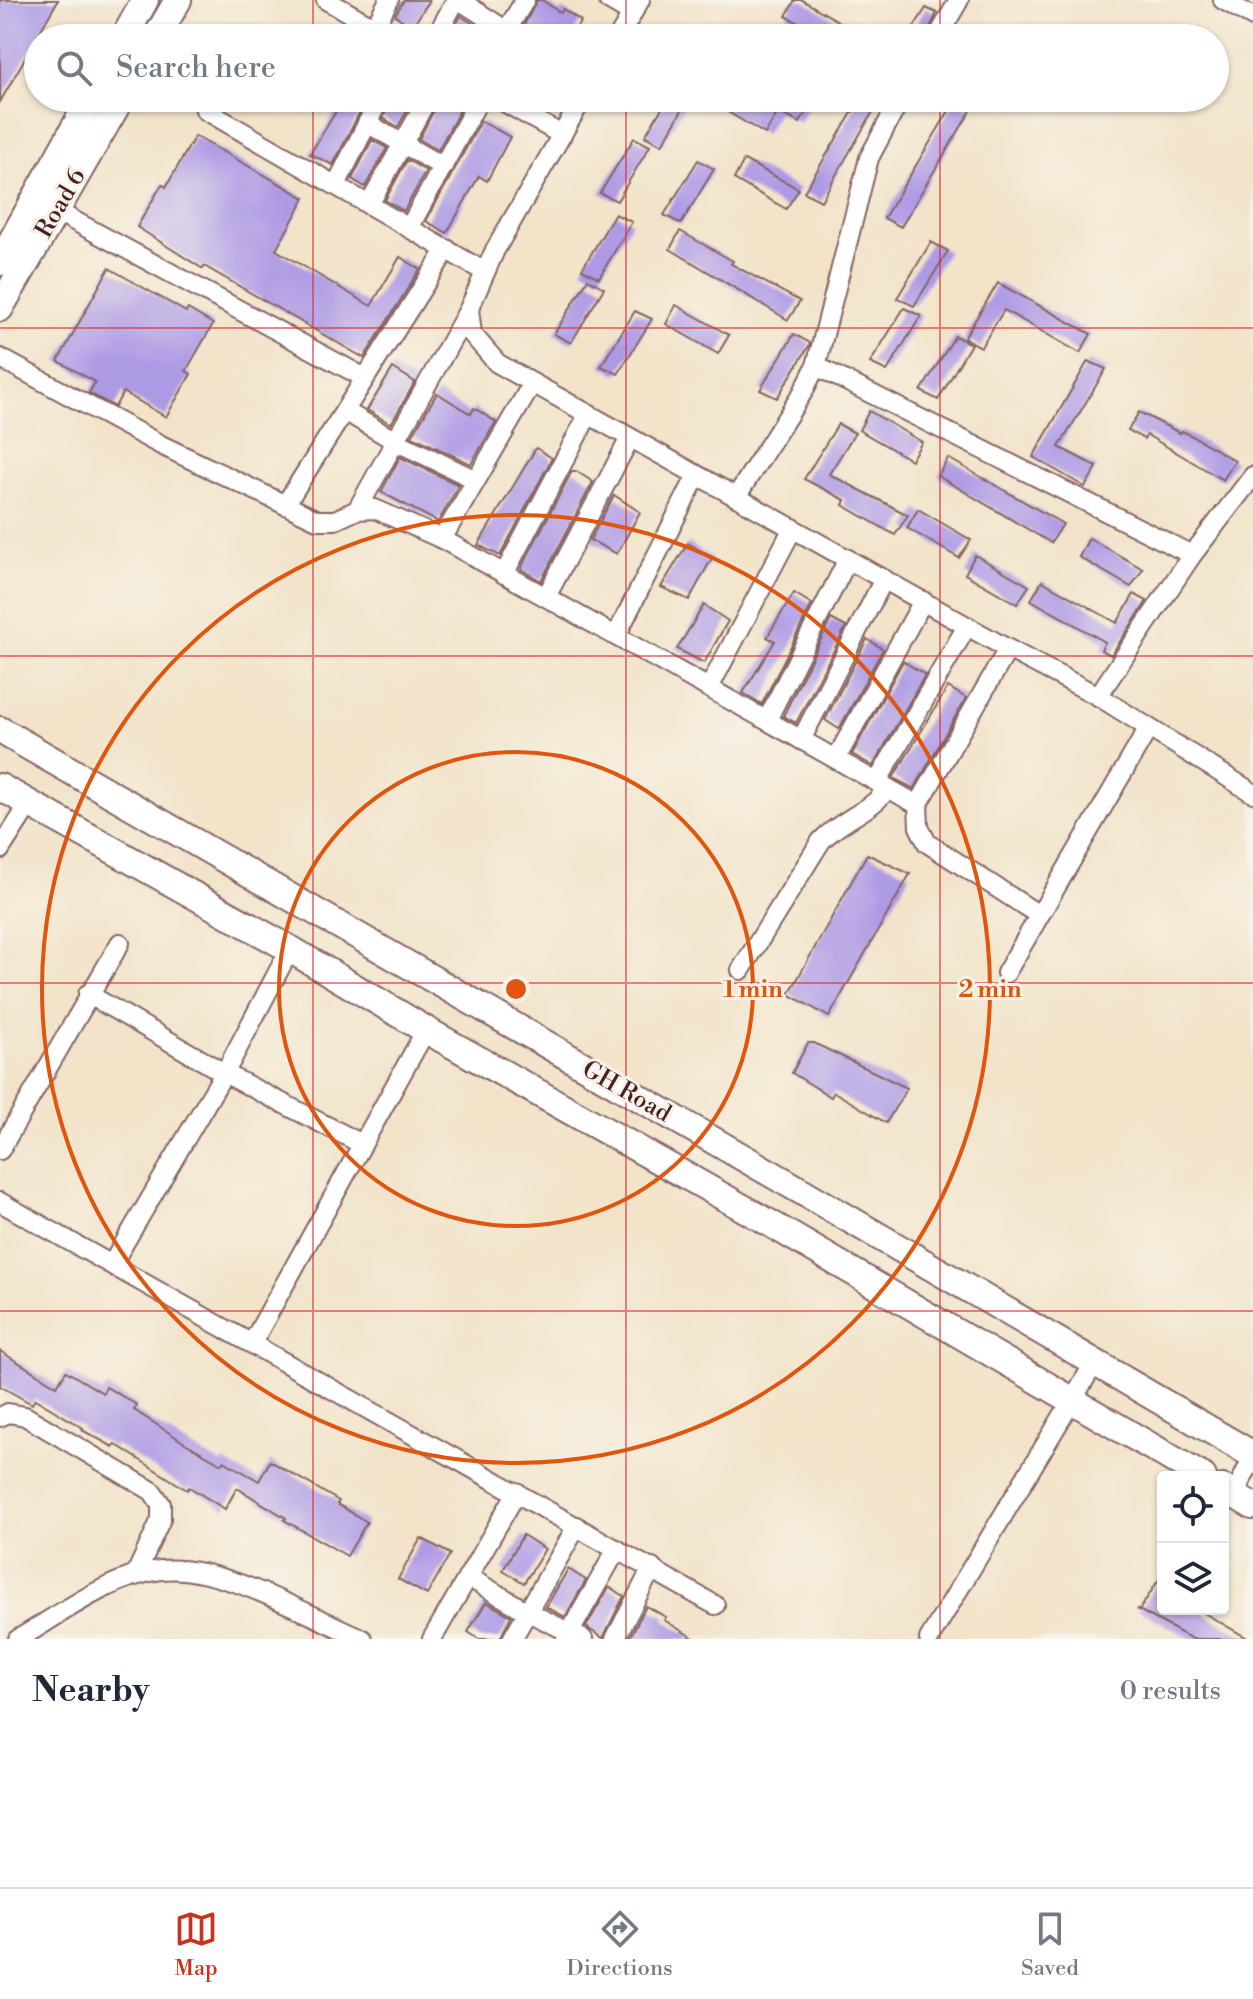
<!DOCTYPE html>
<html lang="en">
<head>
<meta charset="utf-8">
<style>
  body { margin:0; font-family:"Libre Bodoni",serif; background:#f6f6f7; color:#1f2937 }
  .controls { position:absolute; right:24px; bottom:24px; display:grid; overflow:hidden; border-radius:8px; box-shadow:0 2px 6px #0004 }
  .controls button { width:72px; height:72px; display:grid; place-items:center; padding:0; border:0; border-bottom:2px solid #e0e1e3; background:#fff; color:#1f2937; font:40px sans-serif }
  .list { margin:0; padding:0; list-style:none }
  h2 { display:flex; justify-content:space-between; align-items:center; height:104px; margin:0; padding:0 32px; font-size:34px }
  h2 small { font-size:26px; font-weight:400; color:#747a83 }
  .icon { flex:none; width:44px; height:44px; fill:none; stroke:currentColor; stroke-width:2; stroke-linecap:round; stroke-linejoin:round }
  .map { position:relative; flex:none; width:1253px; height:1639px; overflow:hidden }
  .search { position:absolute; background:#fff; box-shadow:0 2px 6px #0004; left:24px; right:24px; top:24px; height:88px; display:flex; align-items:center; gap:20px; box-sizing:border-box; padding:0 28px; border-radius:44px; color:#747a83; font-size:30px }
  .sheet { height:248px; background:#fff }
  nav { display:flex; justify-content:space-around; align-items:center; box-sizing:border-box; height:112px; border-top:2px solid #e0e1e3; background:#fff; font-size:22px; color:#747a83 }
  nav a { display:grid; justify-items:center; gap:4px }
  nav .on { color:#c8321e }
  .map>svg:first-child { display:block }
</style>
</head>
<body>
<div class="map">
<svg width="1253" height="1639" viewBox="0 0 1253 1639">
  <rect width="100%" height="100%" fill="#f7f3e8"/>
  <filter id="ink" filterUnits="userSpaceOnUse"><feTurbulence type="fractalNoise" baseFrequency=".0125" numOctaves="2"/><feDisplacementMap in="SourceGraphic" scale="16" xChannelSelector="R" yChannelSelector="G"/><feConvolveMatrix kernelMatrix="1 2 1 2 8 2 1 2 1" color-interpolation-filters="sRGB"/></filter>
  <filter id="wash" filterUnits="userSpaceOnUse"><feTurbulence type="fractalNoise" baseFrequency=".006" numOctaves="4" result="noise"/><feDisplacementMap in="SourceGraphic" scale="32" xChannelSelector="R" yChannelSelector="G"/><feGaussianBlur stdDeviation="1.8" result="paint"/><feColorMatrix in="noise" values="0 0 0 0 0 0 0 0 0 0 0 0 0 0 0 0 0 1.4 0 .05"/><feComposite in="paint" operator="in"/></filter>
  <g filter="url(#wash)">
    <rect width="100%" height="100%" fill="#f2e3c9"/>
    <g id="blocks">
      <!-- building -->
      <g fill="#ad9ae5">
        <path d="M 0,0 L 58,0 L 0,102 Z"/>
        <path d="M 404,0 L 430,0 L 412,27 L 395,15 Z"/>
        <path d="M 537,0 L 542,0 L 561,13 L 563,9 L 581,21 L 569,38 L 530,37 L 523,27 Z"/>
        <path d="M 795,0 L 802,0 L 850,28 L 844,38 L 826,38 L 786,16 Z"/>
        <path d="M 926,8 L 937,13 L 925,38 L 907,38 Z"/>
        <path d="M 461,16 L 478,27 L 471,38 L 449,38 Z"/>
        <path d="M 344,98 L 367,98 L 333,165 L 310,154 Z"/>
        <path d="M 392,98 L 414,98 L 398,127 L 383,118 Z"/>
        <path d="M 440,98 L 461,108 L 438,150 L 419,139 Z"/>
        <path d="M 668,98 L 689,98 L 662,145 L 645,136 Z"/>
        <path d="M 704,98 L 813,98 L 800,123 L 778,112 L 765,134 Z"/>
        <path d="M 861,98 L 881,98 L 821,201 L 804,192 Z"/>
        <path d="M 955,101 L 972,109 L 930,178 L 901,227 L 884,218 Z"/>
        <path d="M 481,121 L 510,137 L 487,181 L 479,176 L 447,233 L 426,221 Z"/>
        <path d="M 195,136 L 305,198 L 276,250 L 371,306 L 400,257 L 420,269 L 364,358 L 204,266 L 203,269 L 137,227 L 162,184 L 166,187 Z"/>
        <path d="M 634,138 L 650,146 L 617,201 L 600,193 Z"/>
        <path d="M 372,140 L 387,148 L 365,187 L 352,179 Z"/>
        <path d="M 407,160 L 426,171 L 404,211 L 385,200 Z"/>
        <path d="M 698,160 L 714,169 L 681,224 L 664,215 Z"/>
        <path d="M 744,160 L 799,189 L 786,209 L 734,179 Z"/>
        <path d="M 615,214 L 632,222 L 599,278 L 582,269 Z"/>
        <path d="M 680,231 L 733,261 L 731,264 L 800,301 L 788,320 L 670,249 Z"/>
        <path d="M 931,242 L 948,251 L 914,306 L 897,298 Z"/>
        <path d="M 109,268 L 186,312 L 188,309 L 213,324 L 186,371 L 191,374 L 166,417 L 123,392 L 115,407 L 89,393 L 95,382 L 58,361 Z"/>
        <path d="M 588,279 L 604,288 L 571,343 L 554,334 Z"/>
        <path d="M 998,283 L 1091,334 L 1080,353 L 1004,310 L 981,347 L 964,338 Z"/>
        <path d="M 676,305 L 729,335 L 718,354 L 666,324 Z"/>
        <path d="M 904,308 L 921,316 L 887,371 L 870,363 Z"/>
        <path d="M 635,311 L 652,319 L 618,374 L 601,366 Z"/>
        <path d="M 794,334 L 810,343 L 809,346 L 777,398 L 760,390 Z"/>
        <path d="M 955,336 L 971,344 L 938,400 L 921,391 Z"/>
        <path d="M 1088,361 L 1106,369 L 1059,447 L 1097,467 L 1085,487 L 1033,457 Z"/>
        <path d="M 393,368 L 415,382 L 391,424 L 367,410 Z"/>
        <path d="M 437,393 L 471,414 L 474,408 L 496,422 L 471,464 L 412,436 Z"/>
        <path d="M 869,411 L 922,442 L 911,460 L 859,430 Z"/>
        <path d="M 1139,412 L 1180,433 L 1182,431 L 1198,439 L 1235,461 L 1223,480 L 1147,435 L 1144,439 L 1128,430 Z"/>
        <path d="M 838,424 L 855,433 L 829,474 L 908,515 L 895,535 L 843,505 L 845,500 L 804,479 Z"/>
        <path d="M 536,448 L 552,458 L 500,556 L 478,545 Z"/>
        <path d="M 400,457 L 459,485 L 438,522 L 381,492 Z"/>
        <path d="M 948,458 L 1063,524 L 1051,543 L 938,476 Z"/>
        <path d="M 572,471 L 576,471 L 593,482 L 541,581 L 521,569 L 522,566 Z"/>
        <path d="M 614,495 L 640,512 L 617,554 L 590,540 Z"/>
        <path d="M 918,509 L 971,540 L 959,558 L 907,528 Z"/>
        <path d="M 1089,538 L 1143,569 L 1131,587 L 1079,557 Z"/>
        <path d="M 688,543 L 712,558 L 689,600 L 661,587 Z"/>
        <path d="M 975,555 L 1029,586 L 1017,604 L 965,574 Z"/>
        <path d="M 1042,581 L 1117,623 L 1134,594 L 1147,601 L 1111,655 L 1101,650 L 1105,642 L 1031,600 Z"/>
        <path d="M 794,593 L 812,604 L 762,704 L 743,693 L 775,641 L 767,637 Z"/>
        <path d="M 704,605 L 728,621 L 704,663 L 677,649 Z"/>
        <path d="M 831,619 L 846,627 L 796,723 L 783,716 Z"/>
        <path d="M 867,639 L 883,649 L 839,729 L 825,720 Z"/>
        <path d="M 903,661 L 925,675 L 873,766 L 852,754 Z"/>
        <path d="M 948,687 L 966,698 L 914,789 L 893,778 Z"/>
        <path d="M 867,854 L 910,874 L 829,1017 L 789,994 Z"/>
        <path d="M 808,1043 L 814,1043 L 907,1088 L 886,1123 L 834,1092 L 831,1097 L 792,1073 Z"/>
        <path d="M 0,1351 L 57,1386 L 66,1371 L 103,1393 L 106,1387 L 137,1405 L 134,1410 L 185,1443 L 222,1464 L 224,1461 L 259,1481 L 270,1461 L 339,1501 L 337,1504 L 367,1522 L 347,1556 L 284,1520 L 286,1518 L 237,1488 L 225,1509 L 189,1487 L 187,1490 L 115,1444 L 113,1447 L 82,1430 L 83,1428 L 35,1399 L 32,1404 L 0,1386 Z"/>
        <path d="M 523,1535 L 545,1549 L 524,1583 L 503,1570 Z"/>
        <path d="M 421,1538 L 450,1554 L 427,1595 L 398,1579 Z"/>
        <path d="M 568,1569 L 586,1580 L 565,1617 L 546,1607 Z"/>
        <path d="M 1163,1573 L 1163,1609 L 1197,1609 L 1249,1639 L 1192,1639 L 1137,1609 L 1140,1609 Z"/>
        <path d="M 609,1587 L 624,1596 L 603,1638 L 586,1627 Z"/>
        <path d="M 486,1602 L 511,1616 L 500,1639 L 479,1639 L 468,1632 Z"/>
        <path d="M 646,1606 L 666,1617 L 664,1620 L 695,1639 L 629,1639 Z"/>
      </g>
    </g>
  </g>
  <g filter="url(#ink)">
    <use href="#blocks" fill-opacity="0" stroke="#856462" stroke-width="2"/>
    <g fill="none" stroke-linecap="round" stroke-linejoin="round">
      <!-- street casing -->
      <g stroke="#856462" stroke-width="22">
        <g id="street">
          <path d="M 326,0 L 393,38"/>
          <path d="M 459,0 L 518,38"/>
          <path d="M 608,0 L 632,14"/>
          <path d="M 1223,0 L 1253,17"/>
          <path d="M 374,28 L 389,0"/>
          <path d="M 435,38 L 456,0"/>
          <path d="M 502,38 L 525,0"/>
          <path d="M 618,38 L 640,0"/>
          <path d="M 937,38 L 959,0"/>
          <path d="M 497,98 L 562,135"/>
          <path d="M 583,98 L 495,250 L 469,309 L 472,334 L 497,363 L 1008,649 L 1098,696 L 1253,793"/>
          <path d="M 205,110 L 485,272"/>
          <path d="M 367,123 L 443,167"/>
          <path d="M 336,185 L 380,98"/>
          <path d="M 369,205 L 428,98"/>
          <path d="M 56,211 L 365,378"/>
          <path d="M 409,228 L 480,98"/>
          <path d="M 0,358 L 161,445 L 317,520 L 335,520 L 357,510 L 375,509 L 442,539 L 918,805 L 1008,649"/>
          <path d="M 816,366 L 1192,555"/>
          <path d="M 345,411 L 395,441 L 476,480"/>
          <path d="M 736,497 L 803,392 L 816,366 L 869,158 L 901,98"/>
          <path d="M 285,505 L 447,249"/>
          <path d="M 357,510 L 469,309"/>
          <path d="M 442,539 L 532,384"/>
          <path d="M 504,574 L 588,415"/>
          <path d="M 546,597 L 630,438"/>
          <path d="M 616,636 L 697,475"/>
          <path d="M 709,688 L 793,528"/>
          <path d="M 1098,696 L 1192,555 L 1253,476"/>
          <path d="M 767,720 L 848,559"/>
          <path d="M 801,740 L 884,579"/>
          <path d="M 836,759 L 923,601"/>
          <path d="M 877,782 L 967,626"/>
          <path d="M 918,805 L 919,827 L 927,843 L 1039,915"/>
          <path d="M 0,850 L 30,803"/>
          <path d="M 741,970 L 821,841 C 841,819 871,812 888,788"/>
          <path d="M 1006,973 L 1148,729"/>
          <path d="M 88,994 L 224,1073 L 362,1144"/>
          <path d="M 0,1150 L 120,943"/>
          <path d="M 0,1202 L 715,1605"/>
          <path d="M 112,1264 L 230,1063 L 290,949"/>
          <path d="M 252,1343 L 426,1030"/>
          <path d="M 0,1417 L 8,1413 L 25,1416 L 152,1491 L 161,1504 L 161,1519 L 135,1576"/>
          <path d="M 1234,1495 L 1253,1457"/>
          <path d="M 468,1577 L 528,1612 L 583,1639"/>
          <path d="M 18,1639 C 61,1614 110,1576 161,1570 C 219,1563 309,1616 363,1639"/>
          <path d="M 432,1639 L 517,1492"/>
          <path d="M 512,1639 L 577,1526"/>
          <path d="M 566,1639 L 617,1549"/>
          <path d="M 615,1639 L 652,1568"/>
          <path d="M 929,1639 L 1095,1362"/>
        </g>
      </g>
      <!-- secondary casing -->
      <g stroke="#856462" stroke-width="30">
        <g id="secondary">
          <path d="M 124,38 L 145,0"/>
          <path d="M 156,38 L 178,0"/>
          <path d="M 0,262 L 91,98"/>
          <path d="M 0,308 L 121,98"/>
          <path d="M 0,730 L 803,1192 L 1253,1455"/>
          <path d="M 0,787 L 290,949 L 426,1030 L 761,1218 L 1203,1477"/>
          <path d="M 1223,1488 L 1253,1506"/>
        </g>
      </g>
      <!-- street -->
      <use href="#street" stroke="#fff" stroke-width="18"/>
      <!-- secondary -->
      <use href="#secondary" stroke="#fff" stroke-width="26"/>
    </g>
  </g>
  <!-- grid -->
  <path fill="none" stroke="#d62828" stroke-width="2" stroke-opacity="0.55" d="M 313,0 L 313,38M 626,0 L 626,38M 940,0 L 940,38M 313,98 L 313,1639M 626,98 L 626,1639M 940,98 L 940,1639M 0,328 L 1253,328M 0,656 L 1253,656M 0,983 L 1253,983M 0,1311 L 1253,1311"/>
  <!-- distance rings -->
  <g fill="none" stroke="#e0560e" stroke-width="4">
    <circle cx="516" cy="989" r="237"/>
    <circle cx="516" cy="989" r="474"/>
  </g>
  <g text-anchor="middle" stroke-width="6" stroke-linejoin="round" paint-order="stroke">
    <!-- street labels -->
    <g font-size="24" fill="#4a1f2b" stroke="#f7f3e8">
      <text transform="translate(60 203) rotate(-60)" y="8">Road 6</text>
      <text transform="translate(627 1091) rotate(30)" y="8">GH Road</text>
    </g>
  </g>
  <circle cx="516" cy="989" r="12" fill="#e0560e" stroke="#f7f3e8" stroke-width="4"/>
  <g font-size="24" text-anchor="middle" font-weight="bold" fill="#e0560e" stroke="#f7f3e8" stroke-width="6" stroke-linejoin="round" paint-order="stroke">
    <text x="753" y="997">1 min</text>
    <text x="990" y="997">2 min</text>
  </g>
</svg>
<div class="controls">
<button><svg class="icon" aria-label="locate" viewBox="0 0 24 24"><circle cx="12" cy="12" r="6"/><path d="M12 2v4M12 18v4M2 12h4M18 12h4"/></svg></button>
<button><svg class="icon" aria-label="layers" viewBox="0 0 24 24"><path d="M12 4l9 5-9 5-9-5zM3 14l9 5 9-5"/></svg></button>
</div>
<div class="search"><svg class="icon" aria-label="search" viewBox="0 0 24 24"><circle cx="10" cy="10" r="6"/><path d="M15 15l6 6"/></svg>Search here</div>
</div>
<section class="sheet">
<h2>Nearby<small>0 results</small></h2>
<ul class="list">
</ul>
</section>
<nav>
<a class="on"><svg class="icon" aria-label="map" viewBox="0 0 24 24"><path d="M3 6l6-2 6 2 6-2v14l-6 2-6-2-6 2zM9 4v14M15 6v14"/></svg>Map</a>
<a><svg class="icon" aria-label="directions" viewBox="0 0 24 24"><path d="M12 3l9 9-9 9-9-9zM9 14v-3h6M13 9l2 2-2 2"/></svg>Directions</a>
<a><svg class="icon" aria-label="saved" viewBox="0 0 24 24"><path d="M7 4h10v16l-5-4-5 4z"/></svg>Saved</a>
</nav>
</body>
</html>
